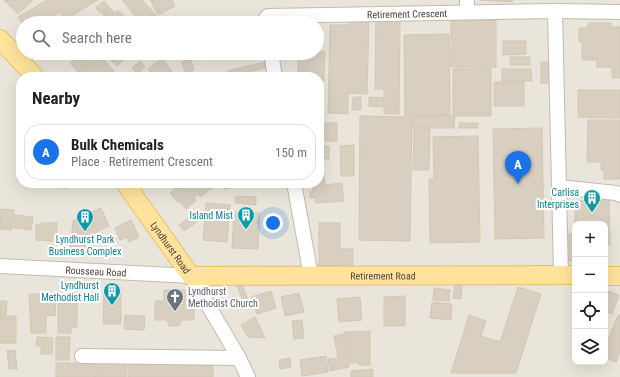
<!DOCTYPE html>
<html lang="en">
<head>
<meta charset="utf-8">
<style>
  body { margin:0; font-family:"Roboto Condensed",sans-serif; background:#f2f2f2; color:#222 }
  .controls { position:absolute; right:12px; bottom:12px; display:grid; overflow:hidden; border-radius:8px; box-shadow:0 4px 16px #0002 }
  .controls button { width:36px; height:36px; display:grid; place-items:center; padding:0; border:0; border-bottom:1px solid #e0e0e0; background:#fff; color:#222; font:20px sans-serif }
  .you { position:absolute; left:273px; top:223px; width:14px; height:14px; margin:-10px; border:3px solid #fff; border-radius:50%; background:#1a73e8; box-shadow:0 0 0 6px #1a73e833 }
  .badge { display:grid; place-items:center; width:26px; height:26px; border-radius:50%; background:#1a73e8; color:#fff; font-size:13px; font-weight:700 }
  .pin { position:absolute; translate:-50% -33px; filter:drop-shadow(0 1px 2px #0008) }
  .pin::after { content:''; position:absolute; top:21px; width:14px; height:12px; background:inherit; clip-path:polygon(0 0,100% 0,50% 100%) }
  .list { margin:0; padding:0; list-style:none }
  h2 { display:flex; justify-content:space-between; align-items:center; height:52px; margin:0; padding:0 16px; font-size:17px }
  h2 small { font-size:13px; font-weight:400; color:#767676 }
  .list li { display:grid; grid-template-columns:26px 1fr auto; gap:12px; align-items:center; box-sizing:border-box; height:56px; margin:0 8px 8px; padding:0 8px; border:1px solid #e0e0e0; border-radius:16px }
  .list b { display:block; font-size:15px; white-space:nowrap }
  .list p { margin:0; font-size:13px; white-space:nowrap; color:#767676 }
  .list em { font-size:13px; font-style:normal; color:#767676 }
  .icon { flex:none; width:22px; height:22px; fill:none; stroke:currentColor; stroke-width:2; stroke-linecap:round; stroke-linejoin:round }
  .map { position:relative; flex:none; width:620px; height:377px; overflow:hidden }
  .search { position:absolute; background:#fff; box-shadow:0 4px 16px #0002; left:16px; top:16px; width:308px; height:44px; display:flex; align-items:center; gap:10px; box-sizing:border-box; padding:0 14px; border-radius:22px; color:#767676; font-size:15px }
  .panel { position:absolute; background:#fff; box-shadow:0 4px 16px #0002; left:16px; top:72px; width:308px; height:116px; border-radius:16px }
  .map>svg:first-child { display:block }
</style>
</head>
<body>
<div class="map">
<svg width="620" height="377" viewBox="0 0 620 377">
  <rect width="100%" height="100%" fill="#f6f3ec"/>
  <!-- residential -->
  <path fill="#eae5da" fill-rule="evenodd" d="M 0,0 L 620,0 L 620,377 L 0,377 ZM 23,23 L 317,23 L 317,53 L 23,53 ZM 21,77 L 319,77 L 319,183 L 21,183 ZM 575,224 L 605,224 L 605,362 L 575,362 Z"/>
  <!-- building -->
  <g fill="#d8cfc1" stroke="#d3c7b4">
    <path d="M 4,0 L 33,0 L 18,14 Z"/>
    <path d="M 47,0 L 98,0 L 65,20 L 60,12 L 42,23 L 23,23 L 23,25 L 18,17 Z"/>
    <path d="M 122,0 L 142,0 L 163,23 L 141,23 Z"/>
    <path d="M 150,0 L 172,0 L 175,6 L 158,15 Z"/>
    <path d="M 480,0 L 513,0 L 512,2 Z"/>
    <path d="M 104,1 L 109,6 L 100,13 L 96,7 Z"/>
    <path d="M 109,7 L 114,12 L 106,18 L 102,13 Z"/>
    <path d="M 118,10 L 127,19 L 124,23 L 104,23 Z"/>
    <path d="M 350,16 L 369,16 L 367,94 L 348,93 L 348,114 L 328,113 L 330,25 L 349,25 Z"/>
    <path d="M 376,17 L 400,18 L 399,114 L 384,114 L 384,107 L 369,106 L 369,97 L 384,98 L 384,89 L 375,89 Z"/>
    <rect x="451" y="20" width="45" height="47"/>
    <path d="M 588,23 L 611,23 L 611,27 L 620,27 L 620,78 L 612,78 L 612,67 L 597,67 L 597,60 L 582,60 L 582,42 L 579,42 L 579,28 L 588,28 Z"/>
    <path d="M 449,34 L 450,115 L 405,116 L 404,35 Z"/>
    <path d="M 503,41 L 526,41 L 526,54 L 503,55 Z"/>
    <path d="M 317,52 L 325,52 L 324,81 L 319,81 L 319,77 L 298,77 L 298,53 L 317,53 Z"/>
    <path d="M 82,53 L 101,53 L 78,72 L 70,63 Z"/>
    <path d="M 110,53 L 131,53 L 117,66 L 107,56 Z"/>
    <path d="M 100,55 L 116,74 L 113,77 L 105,77 L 101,73 L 96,77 L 79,77 L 77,74 Z"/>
    <rect x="510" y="57" width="20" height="8"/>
    <path d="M 162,58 L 176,77 L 155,77 L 148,69 Z"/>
    <path d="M 191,59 L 194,70 L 185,73 L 182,62 Z"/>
    <path d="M 140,61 L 145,67 L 137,74 L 132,68 Z"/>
    <path d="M 265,62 L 266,68 L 252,71 L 253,77 L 229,77 L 227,71 Z"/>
    <rect x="541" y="62" width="7" height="21"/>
    <path d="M 491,68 L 491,116 L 453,116 L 453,69 Z"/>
    <path d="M 502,69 L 531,69 L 532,81 L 502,81 Z"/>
    <rect x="494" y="82" width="30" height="24"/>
    <path d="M 578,90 L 620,90 L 620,118 L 578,117 Z"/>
    <path d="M 353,97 L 361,97 L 361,110 L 352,110 Z"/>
    <path d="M 360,116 L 412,117 L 410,241 L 359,240 Z"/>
    <path d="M 413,116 L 455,116 L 454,128 L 413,128 Z"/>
    <path d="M 588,120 L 620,120 L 620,179 L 604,179 L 604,170 L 601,170 L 601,162 L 587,162 Z"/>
    <rect x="319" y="123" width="18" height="18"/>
    <rect x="459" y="123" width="19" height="5"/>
    <path d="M 414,128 L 430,128 L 429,170 L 413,170 Z"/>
    <path d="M 542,128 L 544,238 L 495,239 L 493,129 Z"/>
    <path d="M 478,136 L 480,242 L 430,243 L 429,179 L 434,179 L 433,137 Z"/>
    <path d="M 354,145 L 354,176 L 341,176 L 340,146 Z"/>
    <path d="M 319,146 L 329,146 L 329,159 L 319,158 Z"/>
    <path d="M 319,175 L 324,175 L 325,185 L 342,183 L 344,201 L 316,203 L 315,197 L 310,198 L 310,191 L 313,191 L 312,183 L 319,183 Z"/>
    <path d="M 61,183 L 73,183 L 64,189 Z"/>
    <path d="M 183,183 L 219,183 L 200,197 L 198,194 L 194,198 L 196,201 L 186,209 L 179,201 L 177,202 L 170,193 Z"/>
    <path d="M 224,183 L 252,183 L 225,189 Z"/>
    <path d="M 236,196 L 256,197 L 256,205 L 235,203 Z"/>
    <path d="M 609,200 L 610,245 L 605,245 L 605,224 L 575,224 L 575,201 Z"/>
    <path d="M 206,203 L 230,205 L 227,242 L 203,240 Z"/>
    <path d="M 101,208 L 109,226 L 86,237 L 85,250 L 70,249 L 73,221 Z"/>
    <path d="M 1,209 L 14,210 L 12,230 L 0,229 Z"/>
    <path d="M 197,212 L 202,218 L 184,231 L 179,225 Z"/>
    <path d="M 234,212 L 260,213 L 258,249 L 232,248 Z"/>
    <path d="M 15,215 L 33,217 L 31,230 L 14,228 Z"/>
    <path d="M 131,220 L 139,237 L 129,242 L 127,237 L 120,240 L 115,228 Z"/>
    <path d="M 41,223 L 57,223 L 57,237 L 53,236 L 53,241 L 36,240 L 36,224 L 41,225 Z"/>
    <path d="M 319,223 L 340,223 L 340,249 L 353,249 L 353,265 L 319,266 Z"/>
    <path d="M 566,234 L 575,234 L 575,262 L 571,262 L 567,258 Z"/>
    <path d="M 239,279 L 248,299 L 243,301 L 235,281 Z"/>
    <path d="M 455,284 L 462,285 L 461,299 L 453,298 Z"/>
    <path d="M 518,287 L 541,294 L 516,373 L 451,373 L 469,315 L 486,321 L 481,336 L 500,342 Z"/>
    <path d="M 104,288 L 121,288 L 121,324 L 103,324 Z"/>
    <path d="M 434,288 L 450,290 L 449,301 L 433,300 Z"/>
    <path d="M 164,290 L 185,290 L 185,305 L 194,305 L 194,320 L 182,320 L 179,326 L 169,326 L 167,320 L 155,320 L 155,301 L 164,301 Z"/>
    <path d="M 271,291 L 276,308 L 257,314 L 251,297 Z"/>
    <path d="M 609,291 L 619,295 L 612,314 L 605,311 L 605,304 Z"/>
    <path d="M 299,293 L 304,312 L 285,316 L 281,297 Z"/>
    <path d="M 29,294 L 51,294 L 51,299 L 56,299 L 55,316 L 46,315 L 46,333 L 31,333 Z"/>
    <path d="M 405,296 L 405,326 L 384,326 L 384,297 Z"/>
    <path d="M 360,297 L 362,320 L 339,322 L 337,299 Z"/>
    <path d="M 0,301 L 7,301 L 6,316 L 0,316 Z"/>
    <path d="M 58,301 L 77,301 L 77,327 L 71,327 L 71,333 L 58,333 Z"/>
    <path d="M 432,302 L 452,304 L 451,320 L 430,318 Z"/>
    <path d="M 125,315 L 145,316 L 144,330 L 124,329 Z"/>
    <path d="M 618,315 L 620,316 L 620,351 L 616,362 L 605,357 L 605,348 Z"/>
    <path d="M 16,316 L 16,343 L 0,343 L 0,317 Z"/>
    <path d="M 255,317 L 265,338 L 248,337 L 241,325 Z"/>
    <path d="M 302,320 L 304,338 L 294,339 L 292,321 Z"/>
    <path d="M 370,331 L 370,365 L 359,365 L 359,363 L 350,363 L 344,332 Z"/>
    <path d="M 343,334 L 349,367 L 330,371 L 328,359 L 338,358 L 334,336 Z"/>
    <path d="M 37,337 L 53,338 L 52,354 L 41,354 L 41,346 L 36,346 Z"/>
    <path d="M 56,337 L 70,337 L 69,360 L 56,360 Z"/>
    <path d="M 15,350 L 17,369 L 9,369 L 7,351 Z"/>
    <path d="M 326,356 L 328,372 L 302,376 L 300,360 Z"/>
    <path d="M 290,358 L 291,367 L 280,369 L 279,360 Z"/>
    <path d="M 128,361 L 213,364 L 213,377 L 128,377 Z"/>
    <rect x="56" y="363" width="40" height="14"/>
    <rect x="97" y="363" width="29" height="14"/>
    <path d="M 373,369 L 373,377 L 351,377 L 351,371 Z"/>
  </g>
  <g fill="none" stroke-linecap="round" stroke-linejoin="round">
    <!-- minor casing -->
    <g stroke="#c2bbae" stroke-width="16">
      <g id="minor">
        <path d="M 555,11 L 620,12"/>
        <path d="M 467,12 L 467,0"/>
        <path id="s1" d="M 266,23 L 266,18 L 268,16 L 555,11 L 561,275"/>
        <path d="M 271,53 L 275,77"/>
        <path d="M 294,183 L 311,276"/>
        <path d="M 559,187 L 616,193 L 620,195"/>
        <path id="s2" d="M 0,266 L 191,276 L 239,358 L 248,377"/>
        <path d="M 82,356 L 239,358"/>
      </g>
    </g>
    <!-- major casing -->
    <g stroke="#e6c16a" stroke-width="20">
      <g id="major">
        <path d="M 0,39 L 35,77"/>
        <path id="s3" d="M 125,183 L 191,276 L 575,275"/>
        <path d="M 605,276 L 620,276"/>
      </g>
    </g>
    <!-- minor -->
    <use href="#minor" stroke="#fff" stroke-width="14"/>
    <!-- major -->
    <use href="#major" stroke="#ffe39c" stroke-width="18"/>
  </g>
  <!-- icons -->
  <defs>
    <g id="building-pin" transform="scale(0.9)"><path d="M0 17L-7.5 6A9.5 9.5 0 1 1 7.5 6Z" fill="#0f9aa8" stroke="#fff"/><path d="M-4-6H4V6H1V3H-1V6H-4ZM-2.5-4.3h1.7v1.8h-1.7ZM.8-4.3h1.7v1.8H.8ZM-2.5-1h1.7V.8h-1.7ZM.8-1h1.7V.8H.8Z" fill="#fff"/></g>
    <g id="church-pin" transform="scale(0.9)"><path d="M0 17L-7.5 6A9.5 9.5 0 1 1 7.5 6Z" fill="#6b7280" stroke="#fff"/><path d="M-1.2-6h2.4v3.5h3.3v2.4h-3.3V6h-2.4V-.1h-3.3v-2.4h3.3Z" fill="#fff"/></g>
  </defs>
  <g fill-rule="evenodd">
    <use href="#building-pin" x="592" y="198"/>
    <use href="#building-pin" x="246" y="215"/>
    <use href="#building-pin" x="85" y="217"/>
    <use href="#building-pin" x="112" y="291"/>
    <use href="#church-pin" x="175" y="297"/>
  </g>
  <g text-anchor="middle" stroke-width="4" stroke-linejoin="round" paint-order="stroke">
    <!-- street labels -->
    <g font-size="10" fill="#4b4439" stroke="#fff">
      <text dy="4" stroke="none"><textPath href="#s1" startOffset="147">Retirement Crescent</textPath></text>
      <text dy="4" stroke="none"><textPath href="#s3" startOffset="79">Lyndhurst Road</textPath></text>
      <text dy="4" stroke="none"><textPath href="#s2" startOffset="96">Rousseau Road</textPath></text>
      <text dy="4" stroke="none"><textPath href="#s3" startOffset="306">Retirement Road</textPath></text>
    </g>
    <!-- culture labels -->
    <g font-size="10" fill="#0d838f" stroke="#fff" text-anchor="end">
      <text x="579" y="196">Carlisa<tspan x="579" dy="12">Interprises</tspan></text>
      <text x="233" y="219">Island Mist</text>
      <text x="85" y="243" text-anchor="middle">Lyndhurst Park<tspan x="85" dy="12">Business Complex</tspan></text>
      <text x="99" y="289">Lyndhurst<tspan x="99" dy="12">Methodist Hall</tspan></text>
    </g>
    <!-- worship labels -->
    <g font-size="10" fill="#5b616d" stroke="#fff" text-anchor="start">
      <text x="188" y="295">Lyndhurst<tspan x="188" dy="12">Methodist Church</tspan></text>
    </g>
  </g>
</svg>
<div class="controls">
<button>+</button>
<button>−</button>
<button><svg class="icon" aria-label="locate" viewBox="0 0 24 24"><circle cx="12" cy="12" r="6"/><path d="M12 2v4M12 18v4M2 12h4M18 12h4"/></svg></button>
<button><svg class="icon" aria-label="layers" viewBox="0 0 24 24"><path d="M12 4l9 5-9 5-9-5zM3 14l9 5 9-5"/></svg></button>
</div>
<div class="you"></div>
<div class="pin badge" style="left:518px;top:184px">A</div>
<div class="search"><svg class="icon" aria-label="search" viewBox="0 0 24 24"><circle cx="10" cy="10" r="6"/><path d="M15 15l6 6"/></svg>Search here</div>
<section class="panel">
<h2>Nearby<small></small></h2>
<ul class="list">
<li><span class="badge">A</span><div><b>Bulk Chemicals</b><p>Place · Retirement Crescent</p></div><em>150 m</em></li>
</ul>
</section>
</div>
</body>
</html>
